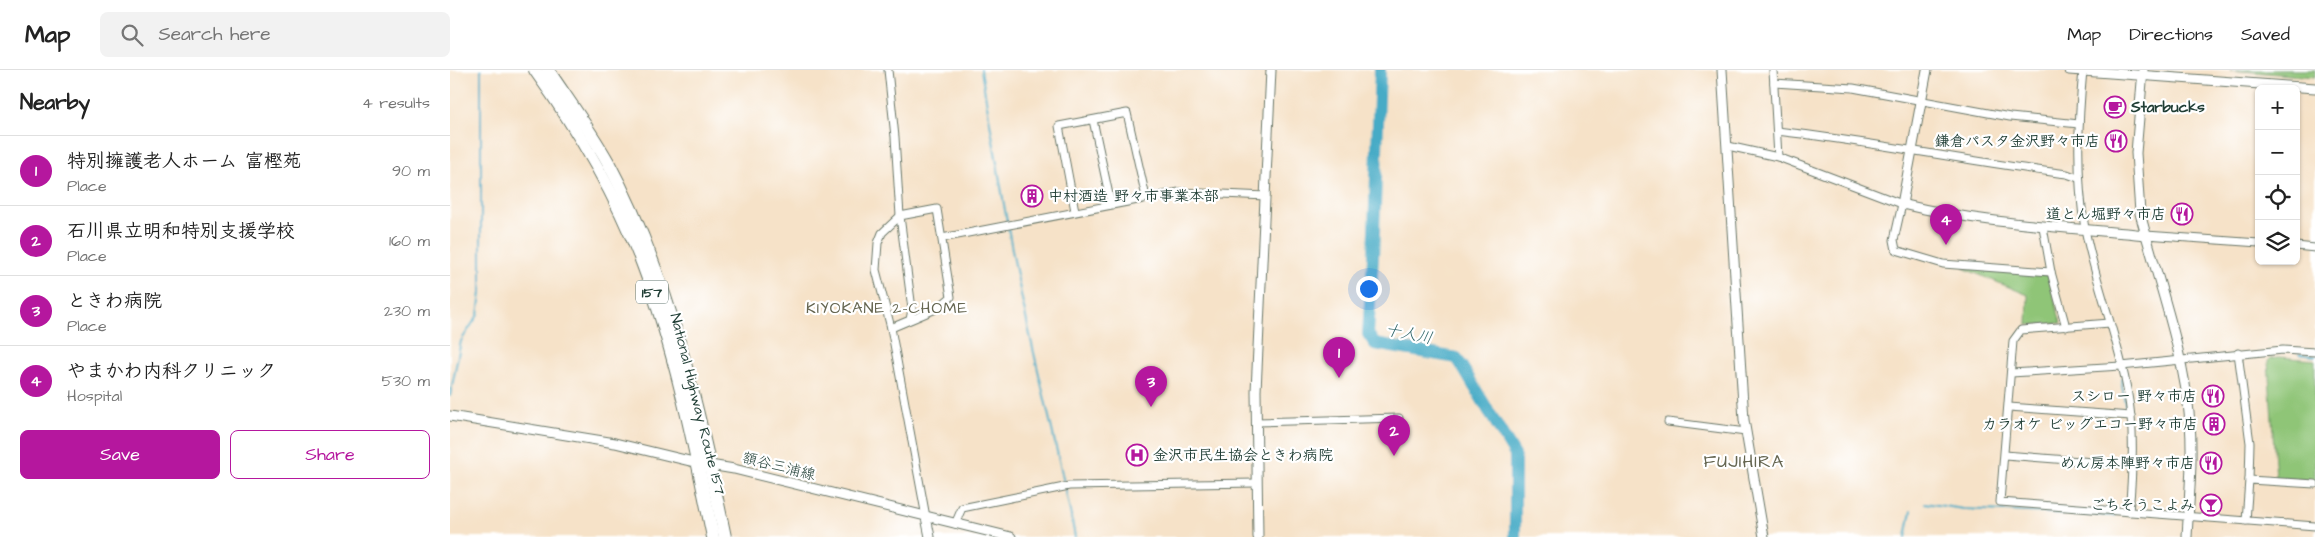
<!DOCTYPE html>
<html lang="en">
<head>
<meta charset="utf-8">
<style>
  body { margin:0; font-family:"Architects Daughter","Klee One",sans-serif; background:#f2f2f2; color:#222 }
  .controls { position:absolute; right:15px; top:15px; display:grid; overflow:hidden; border-radius:8px; box-shadow:0 1px 4px #0004 }
  .controls button { width:45px; height:45px; display:grid; place-items:center; padding:0; border:0; border-bottom:1px solid #e0e0e0; background:#fff; color:#222; font:25px sans-serif }
  .you { position:absolute; left:918px; top:218px; width:18px; height:18px; margin:-12px; border:4px solid #fff; border-radius:50%; background:#1a73e8; box-shadow:0 0 0 8px #1a73e833 }
  .badge { display:grid; place-items:center; width:32px; height:32px; border-radius:50%; background:#b5179e; color:#fff; font-size:16px; font-weight:700 }
  .pin { position:absolute; translate:-50% -41px; filter:drop-shadow(0 1px 2px #0008) }
  .pin::after { content:''; position:absolute; top:26px; width:18px; height:15px; background:inherit; clip-path:polygon(0 0,100% 0,50% 100%) }
  .list { margin:0; padding:0; list-style:none }
  h2 { display:flex; justify-content:space-between; align-items:center; height:65px; margin:0; padding:0 20px; font-size:21px }
  h2 small { font-size:16px; font-weight:400; color:#767676 }
  .list li { display:grid; grid-template-columns:32px 1fr auto; gap:15px; align-items:center; box-sizing:border-box; height:70px; padding:0 20px; border-top:1px solid #e0e0e0 }
  .list b { display:block; font-size:19px; white-space:nowrap }
  .list p { margin:0; font-size:16px; white-space:nowrap; color:#767676 }
  .list em { font-size:16px; font-style:normal; color:#767676 }
  .actions { display:flex; gap:10px; padding:15px 20px }
  .actions a { flex:1; padding:11px 0; border:1px solid #b5179e; border-radius:8px; text-align:center; font-size:18px; color:#b5179e }
  .actions .main { background:#b5179e; color:#fff }
  .icon { flex:none; width:28px; height:28px; fill:none; stroke:currentColor; stroke-width:2; stroke-linecap:round; stroke-linejoin:round }
  .map { position:relative; flex:none; width:1865px; height:467px; overflow:hidden }
  header { display:flex; align-items:center; gap:30px; box-sizing:border-box; height:70px; padding:0 25px; background:#fff; border-bottom:1px solid #e0e0e0 }
  header strong { font-size:24px }
  nav { display:flex; gap:28px; margin-inline-start:auto; font-size:18px }
  .search { width:350px; height:45px; background:#f2f2f2; display:flex; align-items:center; gap:12px; box-sizing:border-box; padding:0 18px; border-radius:8px; color:#767676; font-size:19px }
  main { display:flex }
  aside { flex:1; background:#fff }
  .map>svg:first-child { display:block }
</style>
</head>
<body>
<header>
<strong>Map</strong>
<div class="search"><svg class="icon" aria-label="search" viewBox="0 0 24 24"><circle cx="10" cy="10" r="6"/><path d="M15 15l6 6"/></svg>Search here</div>
<nav><a>Map</a><a>Directions</a><a>Saved</a></nav>
</header>
<main>
<aside>
<h2>Nearby<small>4 results</small></h2>
<ul class="list">
<li><span class="badge">1</span><div><b>特別擁護老人ホーム 富樫苑</b><p>Place</p></div><em>90 m</em></li>
<li><span class="badge">2</span><div><b>石川県立明和特別支援学校</b><p>Place</p></div><em>160 m</em></li>
<li><span class="badge">3</span><div><b>ときわ病院</b><p>Place</p></div><em>230 m</em></li>
<li><span class="badge">4</span><div><b>やまかわ内科クリニック</b><p>Hospital</p></div><em>530 m</em></li>
</ul>
<div class="actions"><a class="main">Save</a><a>Share</a></div>
</aside>
<div class="map">
<svg width="1865" height="467" viewBox="0 0 1865 467">
  <rect width="100%" height="100%" fill="#fff"/>
  <filter id="ink" filterUnits="userSpaceOnUse"><feTurbulence type="fractalNoise" baseFrequency=".02" numOctaves="2"/><feDisplacementMap in="SourceGraphic" scale="10" xChannelSelector="R" yChannelSelector="G"/><feConvolveMatrix kernelMatrix="1 2 1 2 8 2 1 2 1" color-interpolation-filters="sRGB"/></filter>
  <filter id="wash" filterUnits="userSpaceOnUse"><feTurbulence type="fractalNoise" baseFrequency=".0096" numOctaves="4" result="noise"/><feDisplacementMap in="SourceGraphic" scale="20" xChannelSelector="R" yChannelSelector="G"/><feGaussianBlur stdDeviation="1.12" result="paint"/><feColorMatrix in="noise" values="0 0 0 0 0 0 0 0 0 0 0 0 0 0 0 0 0 1.4 0 .05"/><feComposite in="paint" operator="in"/></filter>
  <g filter="url(#wash)">
    <rect width="100%" height="100%" fill="#f6e2c8"/>
    <!-- green -->
    <g fill="#8fc577" stroke="#578156">
      <path d="M 1780,0 L 1865,0 L 1865,7 Z"/>
      <path d="M 1513,198 L 1598,205 L 1611,253 L 1577,255 L 1578,225 Z"/>
      <path d="M 1829,287 L 1865,290 L 1865,410 L 1826,408 L 1818,291 L 1821,288 Z"/>
    </g>
    <g fill="none" stroke-linecap="round" stroke-linejoin="round">
      <!-- stream -->
      <g stroke="#47abc6" stroke-width="2">
        <path d="M 531,0 L 557,152"/>
        <path d="M 558,157 C 575,261 606,363 625,467"/>
        <path d="M 1849,284 L 1865,286"/>
        <path d="M 1671,309 L 1676,339"/>
        <path d="M 0,326 L 11,271 L 28,245 L 31,223 L 31,0"/>
        <path d="M 1475,433 L 1513,439 L 1664,446"/>
        <path d="M 1456,467 L 1461,441"/>
      </g>
      <!-- river -->
      <path stroke="#47abc6" stroke-width="12" d="M 930,0 L 923,188 L 918,264 L 925,274 L 1007,288 L 1065,385 L 1065,467"/>
    </g>
  </g>
  <g filter="url(#ink)">
    <g fill="none" stroke-linecap="round" stroke-linejoin="round">
      <!-- street casing -->
      <g stroke="#6a7768" stroke-width="9">
        <g id="street">
          <path d="M 438,0 L 445,67 L 450,146 L 432,163 L 428,173 L 426,200 L 441,258 L 476,447"/>
          <path d="M 1323,0 L 1328,87 L 1452,134 L 1444,170 L 1446,180 L 1493,194 L 1601,202"/>
          <path d="M 1633,0 C 1628,53 1626,106 1635,159 C 1647,222 1675,283 1681,347 C 1684,379 1682,410 1679,442"/>
          <path d="M 1324,13 L 1403,18 L 1560,47 L 1629,54"/>
          <path d="M 643,50 L 661,134"/>
          <path d="M 1327,61 C 1425,72 1520,92 1617,104 L 1628,108"/>
          <path d="M 1278,76 L 1328,87"/>
          <path d="M 625,141 L 609,56 L 677,43 L 696,127"/>
          <path d="M 1593,157 L 1601,202 L 1616,257"/>
          <path d="M 1696,165 L 1809,173"/>
          <path d="M 492,168 L 729,122 L 816,126"/>
          <path d="M 1846,176 L 1865,178"/>
          <path d="M 1660,253 L 1571,260 L 1563,271 L 1550,432 L 1865,456"/>
          <path d="M 441,258 L 460,250 L 462,239 L 450,146 L 487,139 L 501,227 L 488,238 L 460,250"/>
          <path d="M 1788,283 L 1800,373 L 1799,410"/>
          <path d="M 1561,303 L 1671,296 L 1833,280 L 1865,282"/>
          <path d="M 1559,337 L 1681,346"/>
          <path d="M 806,352 L 949,348"/>
          <path d="M 1218,352 L 1296,362"/>
          <path d="M 1555,385 L 1683,395"/>
          <path d="M 1796,451 L 1799,410 L 1865,414"/>
          <path d="M 505,454 L 512,438 L 619,416 L 806,413"/>
        </g>
      </g>
      <!-- secondary casing -->
      <g stroke="#6a7768" stroke-width="11">
        <g id="secondary">
          <path d="M 1272,0 L 1294,350 L 1314,467"/>
          <path d="M 1477,0 L 1452,134 C 1532,154 1614,157 1696,165"/>
          <path d="M 1619,0 L 1865,18"/>
          <path d="M 1693,0 L 1686,83 L 1690,143 C 1708,212 1734,281 1740,352 C 1743,391 1739,429 1737,467"/>
          <path d="M 0,346 L 165,373 L 248,393 L 284,399 L 561,467"/>
          <path d="M 476,447 L 480,467"/>
          <path d="M 808,467 L 806,321 L 821,0"/>
        </g>
      </g>
      <!-- highway casing -->
      <g stroke="#6a7768" stroke-width="14">
        <g id="highway">
          <path d="M 85,0 C 128,60 167,126 193,195 C 226,283 244,375 263,467"/>
          <path d="M 98,0 C 118,30 140,60 158,92 C 221,210 248,338 275,467"/>
        </g>
      </g>
      <!-- street -->
      <use href="#street" stroke="#fff" stroke-width="7"/>
      <!-- secondary -->
      <use href="#secondary" stroke="#fff" stroke-width="9"/>
      <!-- highway -->
      <use href="#highway" stroke="#fff" stroke-width="12"/>
    </g>
  </g>
  <!-- icons -->
  <defs>
    <g id="cafe-ring" transform="scale(1.125)"><circle r="9.5" fill="#fff" stroke="#b5179e" stroke-width="1.5"/><path d="M-5.5-4.5H6V0H3Q3 3.5 0 3.5H-2.5Q-5.5 3.5-5.5 0ZM3-3.2v2h1.7v-2ZM-6 4.5H4V6H-6Z" fill="#b5179e"/></g>
    <g id="restaurant-ring" transform="scale(1.125)"><circle r="9.5" fill="#fff" stroke="#b5179e" stroke-width="1.5"/><path d="M-5-6h1v4h1v-4h1v4h1v-4h1v5L-1.5 .5V6h-2V.5L-5-1ZM5-6V6H3V1.5H1.5Q1.5-4 5-6Z" fill="#b5179e"/></g>
    <g id="building-ring" transform="scale(1.125)"><circle r="9.5" fill="#fff" stroke="#b5179e" stroke-width="1.5"/><path d="M-4-6H4V6H1V3H-1V6H-4ZM-2.5-4.3h1.7v1.8h-1.7ZM.8-4.3h1.7v1.8H.8ZM-2.5-1h1.7V.8h-1.7ZM.8-1h1.7V.8H.8Z" fill="#b5179e"/></g>
    <g id="hospital-ring" transform="scale(1.125)"><circle r="9.5" fill="#fff" stroke="#b5179e" stroke-width="1.5"/><path d="M-5-5h3v3.5h4V-5h3V5h-3V1.5h-4V5h-3Z" fill="#b5179e"/></g>
    <g id="bar-ring" transform="scale(1.125)"><circle r="9.5" fill="#fff" stroke="#b5179e" stroke-width="1.5"/><path d="M-6-5H6L.8 .8V4.5H3.5V6h-7V4.5H-.8V.8Z" fill="#b5179e"/></g>
  </defs>
  <g fill-rule="evenodd">
    <use href="#cafe-ring" x="1665" y="37"/>
    <use href="#restaurant-ring" x="1666" y="71"/>
    <use href="#building-ring" x="582" y="126"/>
    <use href="#restaurant-ring" x="1732" y="144"/>
    <use href="#restaurant-ring" x="1763" y="326"/>
    <use href="#building-ring" x="1764" y="354"/>
    <use href="#hospital-ring" x="687" y="385"/>
    <use href="#restaurant-ring" x="1761" y="393"/>
    <use href="#bar-ring" x="1761" y="435"/>
  </g>
  <g text-anchor="middle" stroke-width="4.5" stroke-linejoin="round" paint-order="stroke">
    <!-- shield labels -->
    <rect fill="#fff" stroke="#627771" stroke-width="1" x="186" y="210.5" width="32" height="23" rx="4"/>
    <g font-size="14" font-weight="bold" fill="#1f3d34">
      <text x="202" y="227">157</text>
    </g>
    <!-- poi labels -->
    <g font-size="15" font-weight="bold" fill="#1f3d34" stroke="#fff" text-anchor="end">
      <text x="1681" y="42" text-anchor="start">Starbucks</text>
      <text x="1650" y="76">鎌倉パスタ金沢野々市店</text>
      <text x="598" y="131" text-anchor="start">中村酒造 野々市事業本部</text>
      <text x="1716" y="149">道とん堀野々市店</text>
      <text x="1747" y="331">スシロー 野々市店</text>
      <text x="1748" y="359">カラオケ ビッグエコー野々市店</text>
      <text x="703" y="390" text-anchor="start">金沢市民生協会ときわ病院</text>
      <text x="1745" y="398">めん房本陣野々市店</text>
      <text x="1745" y="440">ごちそうこよみ</text>
    </g>
    <!-- street labels -->
    <g font-size="15" fill="#1f3d34" stroke="#fff">
      <text transform="translate(248 334) rotate(76)" y="5">National Highway Route 157</text>
      <text transform="translate(329 396) rotate(14)" y="5">額谷三浦線</text>
    </g>
    <!-- neighbourhood labels -->
    <g font-size="16" letter-spacing="1" fill="#656651" stroke="#fff">
      <text x="437" y="243">KIYOKANE 2-CHOME</text>
    </g>
    <!-- water labels -->
    <g font-size="16" font-style="italic" fill="#2d6467" stroke="#fff">
      <text transform="translate(959 263) rotate(11)" y="6">十人川</text>
    </g>
    <!-- quarter labels -->
    <g font-size="18" letter-spacing="1" fill="#656651" stroke="#fff">
      <text x="1294" y="397">FUJIHIRA</text>
    </g>
  </g>
</svg>
<div class="controls">
<button>+</button>
<button>−</button>
<button><svg class="icon" aria-label="locate" viewBox="0 0 24 24"><circle cx="12" cy="12" r="6"/><path d="M12 2v4M12 18v4M2 12h4M18 12h4"/></svg></button>
<button><svg class="icon" aria-label="layers" viewBox="0 0 24 24"><path d="M12 4l9 5-9 5-9-5zM3 14l9 5 9-5"/></svg></button>
</div>
<div class="you"></div>
<div class="pin badge" style="left:889px;top:308px">1</div>
<div class="pin badge" style="left:944px;top:386px">2</div>
<div class="pin badge" style="left:701px;top:337px">3</div>
<div class="pin badge" style="left:1496px;top:175px">4</div>
</div>
</main>
</body>
</html>
